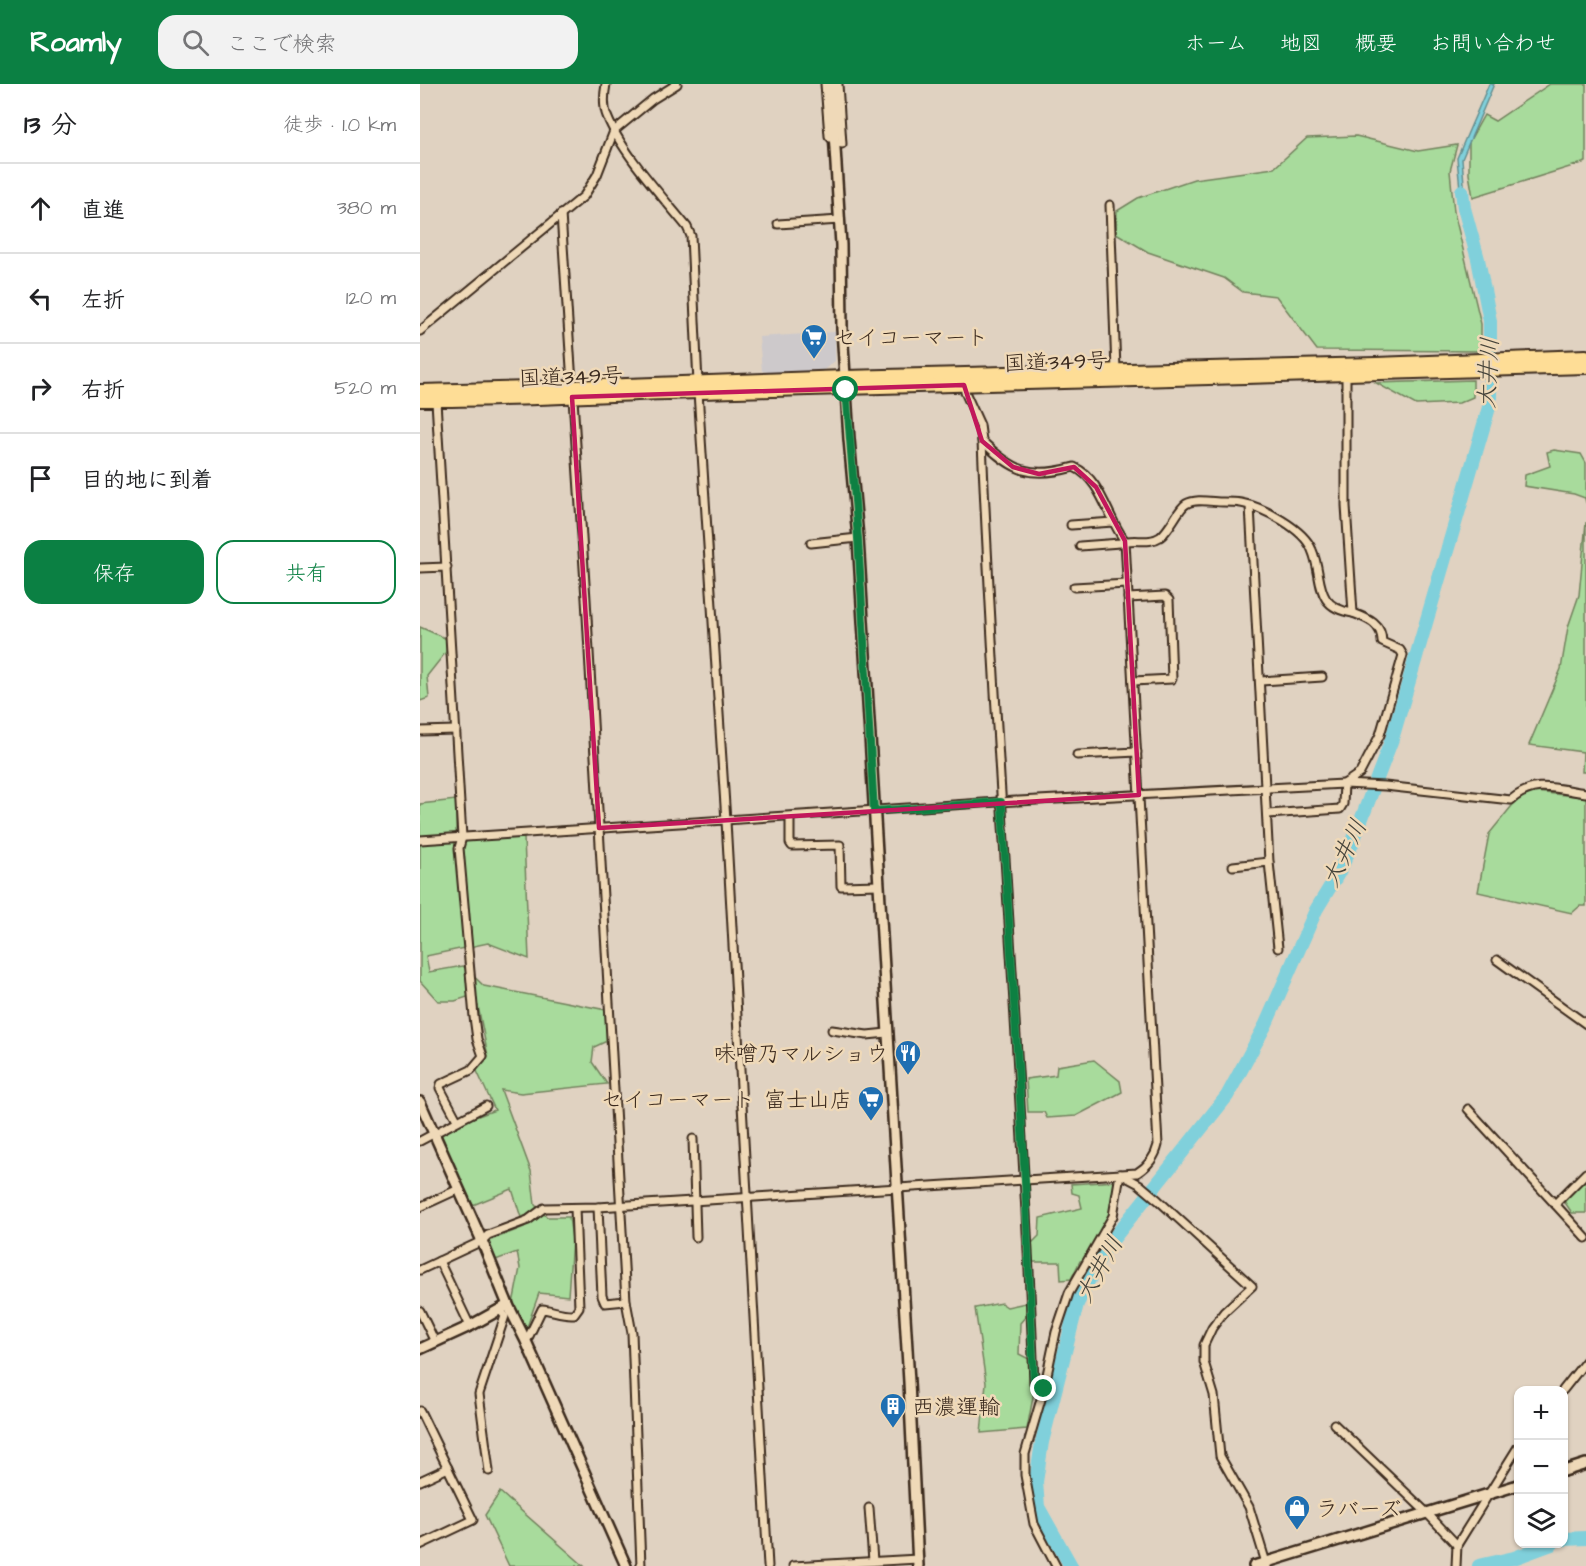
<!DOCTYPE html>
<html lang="ja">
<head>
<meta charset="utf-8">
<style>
  body { margin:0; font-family:"Architects Daughter","Klee One",sans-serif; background:#f2f2f2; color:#202124 }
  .controls { position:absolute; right:18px; bottom:18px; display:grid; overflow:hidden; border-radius:12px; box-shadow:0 2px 4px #0004 }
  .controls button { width:54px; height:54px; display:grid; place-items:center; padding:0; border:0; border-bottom:2px solid #e0e0e0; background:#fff; color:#202124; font:30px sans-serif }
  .stop { position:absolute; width:18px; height:18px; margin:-14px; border:4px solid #0b8043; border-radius:50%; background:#fff }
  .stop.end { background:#0b8043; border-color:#fff; box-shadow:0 2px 6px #0008 }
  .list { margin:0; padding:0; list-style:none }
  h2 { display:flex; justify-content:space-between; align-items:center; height:78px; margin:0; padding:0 24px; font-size:26px }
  h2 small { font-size:20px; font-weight:400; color:#757577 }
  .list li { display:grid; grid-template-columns:39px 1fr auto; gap:18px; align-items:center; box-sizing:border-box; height:90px; padding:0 24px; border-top:2px solid #e0e0e0 }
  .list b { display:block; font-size:22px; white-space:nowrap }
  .list em { font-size:20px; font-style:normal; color:#757577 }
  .actions { display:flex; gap:12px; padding:18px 24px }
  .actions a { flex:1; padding:14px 0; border:2px solid #0b8043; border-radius:18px; text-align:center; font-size:21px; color:#0b8043 }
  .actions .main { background:#0b8043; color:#fff }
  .icon { flex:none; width:33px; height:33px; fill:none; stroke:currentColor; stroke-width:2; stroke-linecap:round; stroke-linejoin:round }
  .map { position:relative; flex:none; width:1166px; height:1482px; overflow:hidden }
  header { display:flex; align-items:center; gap:36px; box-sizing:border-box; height:84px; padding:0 30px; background:#0b8043; color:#fff }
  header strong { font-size:28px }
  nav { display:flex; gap:33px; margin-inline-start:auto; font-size:21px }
  .search { width:420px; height:54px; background:#f2f2f2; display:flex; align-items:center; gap:15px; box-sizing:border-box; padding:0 21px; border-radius:18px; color:#757577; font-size:22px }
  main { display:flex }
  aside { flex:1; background:#fff }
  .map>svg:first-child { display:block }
</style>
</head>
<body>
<header>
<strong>Roamly</strong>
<div class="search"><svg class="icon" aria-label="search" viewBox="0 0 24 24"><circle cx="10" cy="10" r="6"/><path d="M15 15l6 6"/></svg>ここで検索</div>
<nav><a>ホーム</a><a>地図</a><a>概要</a><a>お問い合わせ</a></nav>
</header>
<main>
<aside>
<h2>13 分<small>徒歩 · 1.0 km</small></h2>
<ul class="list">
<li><svg class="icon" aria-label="ahead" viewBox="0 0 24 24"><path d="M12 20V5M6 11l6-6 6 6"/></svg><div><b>直進</b></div><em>380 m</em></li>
<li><svg class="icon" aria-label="left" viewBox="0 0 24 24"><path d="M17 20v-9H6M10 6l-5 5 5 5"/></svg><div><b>左折</b></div><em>120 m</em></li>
<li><svg class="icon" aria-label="right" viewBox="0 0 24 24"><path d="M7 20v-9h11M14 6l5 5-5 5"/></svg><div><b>右折</b></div><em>520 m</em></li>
<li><svg class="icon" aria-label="arrive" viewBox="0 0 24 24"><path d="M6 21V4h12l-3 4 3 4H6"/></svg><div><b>目的地に到着</b></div></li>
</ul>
<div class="actions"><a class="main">保存</a><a>共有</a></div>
</aside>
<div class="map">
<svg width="1166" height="1482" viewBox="0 0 1166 1482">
  <rect width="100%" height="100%" fill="#e0d2c1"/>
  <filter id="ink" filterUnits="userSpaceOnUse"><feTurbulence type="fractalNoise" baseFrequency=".0167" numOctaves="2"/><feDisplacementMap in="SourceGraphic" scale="12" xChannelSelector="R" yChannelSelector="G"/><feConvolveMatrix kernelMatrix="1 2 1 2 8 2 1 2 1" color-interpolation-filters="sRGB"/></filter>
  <g filter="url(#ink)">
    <!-- built -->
    <path fill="#cdc9cb" d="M 415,248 L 415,277 L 401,288 L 356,290 L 342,287 L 339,253 Z"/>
    <!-- green -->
    <g fill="#a8db9c" stroke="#72825d" stroke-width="1.5">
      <path d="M 1130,0 L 1166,0 L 1166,78 L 1053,113 L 1049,90 L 1049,58 L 1064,31 L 1075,37 Z"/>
      <path d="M 936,52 L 998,67 L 1037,61 L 1030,87 L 1034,128 L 1061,240 L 1061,267 L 897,266 L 856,212 L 823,208 L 804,194 L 728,168 L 696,149 L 697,127 L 718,114 L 774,95 L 854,84 L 887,54 Z"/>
      <path d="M 1053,296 L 1053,313 L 1039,319 L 996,321 L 956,299 Z"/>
      <path d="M 1134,366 L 1161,370 L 1166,379 L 1166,419 L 1165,414 L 1154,410 L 1104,402 L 1105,391 L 1130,382 L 1127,368 Z"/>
      <path d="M 1166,438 L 1166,688 L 1162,688 L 1163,668 L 1109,661 L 1141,585 L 1148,543 L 1159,511 Z"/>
      <path d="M 0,543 L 27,555 L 26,568 L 7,592 L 9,614 L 0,617 Z"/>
      <path d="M 1114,708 L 1166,713 L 1166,822 L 1160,822 L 1152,829 L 1058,808 L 1069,750 L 1100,712 Z"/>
      <path d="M 36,716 L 36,756 L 104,754 L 109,875 L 68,859 L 6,872 L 9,888 L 43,882 L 64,902 L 186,926 L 189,956 L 174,963 L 172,978 L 187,1000 L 101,1009 L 81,1006 L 111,1087 L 115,1121 L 127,1133 L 149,1133 L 152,1155 L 148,1212 L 119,1209 L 106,1246 L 93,1220 L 100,1184 L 97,1168 L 73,1177 L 66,1158 L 104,1143 L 92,1105 L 53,1121 L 19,1051 L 44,1037 L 75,1026 L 56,985 L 68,972 L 58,922 L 47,913 L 35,917 L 18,917 L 0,897 L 0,720 Z"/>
      <path d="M 674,976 L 700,997 L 702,1008 L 656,1032 L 627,1034 L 624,1028 L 608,1028 L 606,995 L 636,991 L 637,982 Z"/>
      <path d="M 1166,1095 L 1166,1129 L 1152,1129 L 1144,1117 Z"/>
      <path d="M 697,1097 L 691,1131 L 666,1175 L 660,1177 L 651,1195 L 641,1196 L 640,1178 L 613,1178 L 611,1160 L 619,1152 L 620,1134 L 662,1124 L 659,1111 L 652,1109 L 651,1100 Z"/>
      <path d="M 581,1219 L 587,1223 L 606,1219 L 606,1232 L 600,1239 L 599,1270 L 609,1275 L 617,1292 L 607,1345 L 561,1349 L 566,1299 L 555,1224 Z"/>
      <path d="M 80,1408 L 164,1482 L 89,1482 L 65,1431 Z"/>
    </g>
    <!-- water -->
    <path fill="#80d0db" stroke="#648e8f" stroke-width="1.5" d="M 1069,0 L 1074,0 L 1042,75 L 1046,124 L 1042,125 L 1037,74 Z"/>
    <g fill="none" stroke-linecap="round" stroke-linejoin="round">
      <!-- river -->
      <g stroke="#80d0db" stroke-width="14">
        <path d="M 1144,1455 L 1166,1454"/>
        <path d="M 651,1482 L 618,1423 L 616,1398 L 622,1358 L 657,1220 L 682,1169 L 807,1012 L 846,940 L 896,826 L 919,788 L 932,760 L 972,655 L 1070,320 L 1070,237 L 1058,175 L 1044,124 L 1042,107"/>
        <path d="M 1059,1482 L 1094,1474 L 1132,1460"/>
      </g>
      <!-- minor casing -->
      <g stroke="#3b2a1e" stroke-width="11">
        <g id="minor">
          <path d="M 186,0 C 184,11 183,22 187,32 C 201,68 242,112 267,143 L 271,152 L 278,299"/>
          <path d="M 405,0 L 409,52 L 415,58"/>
          <path d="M 418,0 L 422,60"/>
          <path d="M 690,121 L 696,286"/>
          <path d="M 141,130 L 166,515 L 206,1217 L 212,1249 L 221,1482"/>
          <path d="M 358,140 L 420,136"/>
          <path d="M 0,247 L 164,112 L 177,91 L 194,47 L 233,15 L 257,0"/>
          <path d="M 544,300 L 545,308 L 560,341 L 562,357 C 575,671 602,985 614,1299 L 624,1305"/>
          <path d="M 278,308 L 306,737 L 348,1482"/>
          <path d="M 16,317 L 42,753 L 39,764 L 54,933 L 57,955 L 63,972 L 51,986 L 21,1000 L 20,1004 L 37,1036"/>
          <path d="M 830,422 L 849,778 L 858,864"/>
          <path d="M 651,441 L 693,438"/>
          <path d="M 391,459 L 438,454"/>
          <path d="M 660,462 L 700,459 C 713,453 728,461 740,453 C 750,446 758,425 766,420 C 776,414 792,418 803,418 C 809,418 815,418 821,419 C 843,423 884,445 892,466 C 904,493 892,523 933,529 L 926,422 L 926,291"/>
          <path d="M 0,484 L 27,483"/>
          <path d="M 654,503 L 707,500"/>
          <path d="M 708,514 L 745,512 L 749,516 L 752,595 L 713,597"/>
          <path d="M 841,597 L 902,593"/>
          <path d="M 0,647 L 36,646"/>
          <path d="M 657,671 L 717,668"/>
          <path d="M 848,730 L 920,725 L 923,720 L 924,700 L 940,689 L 960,651 L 983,571 L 980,566 L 962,558 C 962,540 949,535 933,529"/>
          <path d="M 370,733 L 370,759 L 372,762 L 420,761 L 421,802 L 459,801"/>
          <path d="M 0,756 L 578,718 L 924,700 L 965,702 L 1091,716 C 1115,695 1136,705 1166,709"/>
          <path d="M 813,782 L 849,778"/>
          <path d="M 1077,876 L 1166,940"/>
          <path d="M 412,946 L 447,951 L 467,949"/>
          <path d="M 1048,1025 L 1166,1154"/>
          <path d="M 273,1055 L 276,1153"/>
          <path d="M 0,1057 L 66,1022"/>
          <path d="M 702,1091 L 719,1100 L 738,1116 L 832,1202 L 804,1228 L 792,1244 L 784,1261 L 784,1278 L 794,1311 L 800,1372 L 829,1423 L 847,1482"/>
          <path d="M 1135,1120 L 1166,1089"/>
          <path d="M 0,1123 L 39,1105"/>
          <path d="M 178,1123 L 182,1212 L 185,1219 L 206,1217"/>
          <path d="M 19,1177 L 50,1242"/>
          <path d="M 0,1186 L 62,1157 L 68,1151 L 108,1136 L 124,1124 L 178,1123 L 717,1089 C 728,1082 735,1074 738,1061 L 705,457 C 687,434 682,396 654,383 C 611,395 594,388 562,357"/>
          <path d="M 0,1227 L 15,1258"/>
          <path d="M 105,1255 L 108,1254 L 122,1225 C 133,1226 142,1231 154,1230 L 159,1223 L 155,1124"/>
          <path d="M 1143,1306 L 1166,1277"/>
          <path d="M 0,1327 L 53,1436 L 0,1461"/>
          <path d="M 914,1340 L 1007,1429 L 1037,1461"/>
          <path d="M 69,1387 L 59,1310 L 85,1232 L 80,1226"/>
          <path d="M 0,1397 L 28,1384"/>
          <path d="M 449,1424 L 453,1477"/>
          <path d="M 373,1482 L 498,1475"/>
          <path d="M 636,1482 L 614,1440 L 605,1391 L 605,1370 L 624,1305 L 636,1248 L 649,1209 L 693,1132 L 700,1090"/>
          <path d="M 1036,1482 L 1037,1461 L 1098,1363"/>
        </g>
      </g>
      <!-- tertiary casing -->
      <g stroke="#3b2a1e" stroke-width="14">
        <g id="tertiary">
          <path d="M 411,0 L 421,161 L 422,245 L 429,355 L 438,454 L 489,1298 L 498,1482"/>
          <path d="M 0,1018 L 62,1157 L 88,1221 L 105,1255 L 206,1482"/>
          <path d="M 0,1265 L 50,1242 L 88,1221"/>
          <path d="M 1144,1387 L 1166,1380"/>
          <path d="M 834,1482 L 1098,1401"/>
        </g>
      </g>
      <!-- trunk casing -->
      <g stroke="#3b2a1e" stroke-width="16">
        <g id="trunk">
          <path d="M 0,307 L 151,303 L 425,293 L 956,280 L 1166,272"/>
          <path d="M 0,316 C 94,317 188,310 281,308 C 576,302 871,291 1166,283"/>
        </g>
      </g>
      <!-- minor -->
      <use href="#minor" stroke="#efd9b8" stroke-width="7"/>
      <!-- tertiary -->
      <use href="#tertiary" stroke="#efd9b8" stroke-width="9"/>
      <!-- trunk -->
      <use href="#trunk" stroke="#fedd96" stroke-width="12"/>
    </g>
  </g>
  <g fill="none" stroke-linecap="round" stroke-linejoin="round" filter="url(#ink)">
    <!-- route -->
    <path stroke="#0b8043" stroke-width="8" d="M 426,306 L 438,454 L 454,727 L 578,718 L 581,718 L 582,723 L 605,1096 L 614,1299 L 624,1305"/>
  </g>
  <!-- marked area -->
  <path fill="none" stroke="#c2185b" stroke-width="4.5" stroke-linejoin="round" d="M 544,301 L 562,357 L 593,383 L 619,390 L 654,383 L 676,403 L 705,457 L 719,711 L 179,744 L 152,313 Z"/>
  <!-- icons -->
  <defs>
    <g id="supermarket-pin" transform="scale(1.35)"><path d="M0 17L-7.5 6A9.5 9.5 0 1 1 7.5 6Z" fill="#1f6fb2" stroke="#efd9b8"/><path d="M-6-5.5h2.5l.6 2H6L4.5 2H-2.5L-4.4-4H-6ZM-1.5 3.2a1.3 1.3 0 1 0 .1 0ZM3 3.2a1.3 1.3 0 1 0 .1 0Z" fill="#fff"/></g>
    <g id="restaurant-pin" transform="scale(1.35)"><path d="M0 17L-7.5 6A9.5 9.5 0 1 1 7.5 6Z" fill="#1f6fb2" stroke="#efd9b8"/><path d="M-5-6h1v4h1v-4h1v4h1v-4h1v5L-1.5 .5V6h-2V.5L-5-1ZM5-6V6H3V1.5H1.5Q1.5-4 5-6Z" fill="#fff"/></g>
    <g id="building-pin" transform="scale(1.35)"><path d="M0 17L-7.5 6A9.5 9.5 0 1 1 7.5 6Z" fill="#1f6fb2" stroke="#efd9b8"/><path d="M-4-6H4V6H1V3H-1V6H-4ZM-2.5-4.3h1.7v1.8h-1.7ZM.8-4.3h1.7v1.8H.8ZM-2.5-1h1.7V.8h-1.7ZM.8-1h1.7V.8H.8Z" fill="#fff"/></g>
    <g id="shop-pin" transform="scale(1.35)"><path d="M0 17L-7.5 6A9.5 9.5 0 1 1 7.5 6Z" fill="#1f6fb2" stroke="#efd9b8"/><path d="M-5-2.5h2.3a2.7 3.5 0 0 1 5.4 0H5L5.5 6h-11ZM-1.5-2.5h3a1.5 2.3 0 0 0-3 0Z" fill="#fff"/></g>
  </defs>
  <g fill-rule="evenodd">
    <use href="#supermarket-pin" x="394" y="253"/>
    <use href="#restaurant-pin" x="488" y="969"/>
    <use href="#supermarket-pin" x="451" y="1015"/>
    <use href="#building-pin" x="473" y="1322"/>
    <use href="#shop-pin" x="877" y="1424"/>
  </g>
  <g text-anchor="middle" stroke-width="5" stroke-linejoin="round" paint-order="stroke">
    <!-- poi labels -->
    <g font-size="22" fill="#3b2a1e" stroke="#efd9b8" text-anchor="start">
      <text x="414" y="261">セイコーマート</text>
      <text x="468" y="977" text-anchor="end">味噌乃マルショウ</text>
      <text x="432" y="1023" text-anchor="end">セイコーマート 富士山店</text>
      <text x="492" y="1330">西濃運輸</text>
      <text x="896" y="1432">ラバーズ</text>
    </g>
    <!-- street labels -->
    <g font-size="22" fill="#3b2a1e" stroke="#efd9b8">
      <text transform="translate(636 277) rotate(-2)" y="8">国道349号</text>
      <text transform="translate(151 292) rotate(-2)" y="8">国道349号</text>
    </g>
    <!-- water labels -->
    <g font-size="24" font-style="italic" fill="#45433a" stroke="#efd9b8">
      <text transform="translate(1068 289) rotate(-87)" y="8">大井川</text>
      <text transform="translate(924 769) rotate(-64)" y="8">大井川</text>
      <text transform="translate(679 1185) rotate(-61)" y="8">大井川</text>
    </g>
  </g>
</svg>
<div class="controls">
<button>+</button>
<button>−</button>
<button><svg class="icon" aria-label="layers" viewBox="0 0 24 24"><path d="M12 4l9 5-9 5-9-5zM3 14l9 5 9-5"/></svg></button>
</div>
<div class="stop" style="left:426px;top:306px"></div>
<div class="stop end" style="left:624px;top:1305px"></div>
</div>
</main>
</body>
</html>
